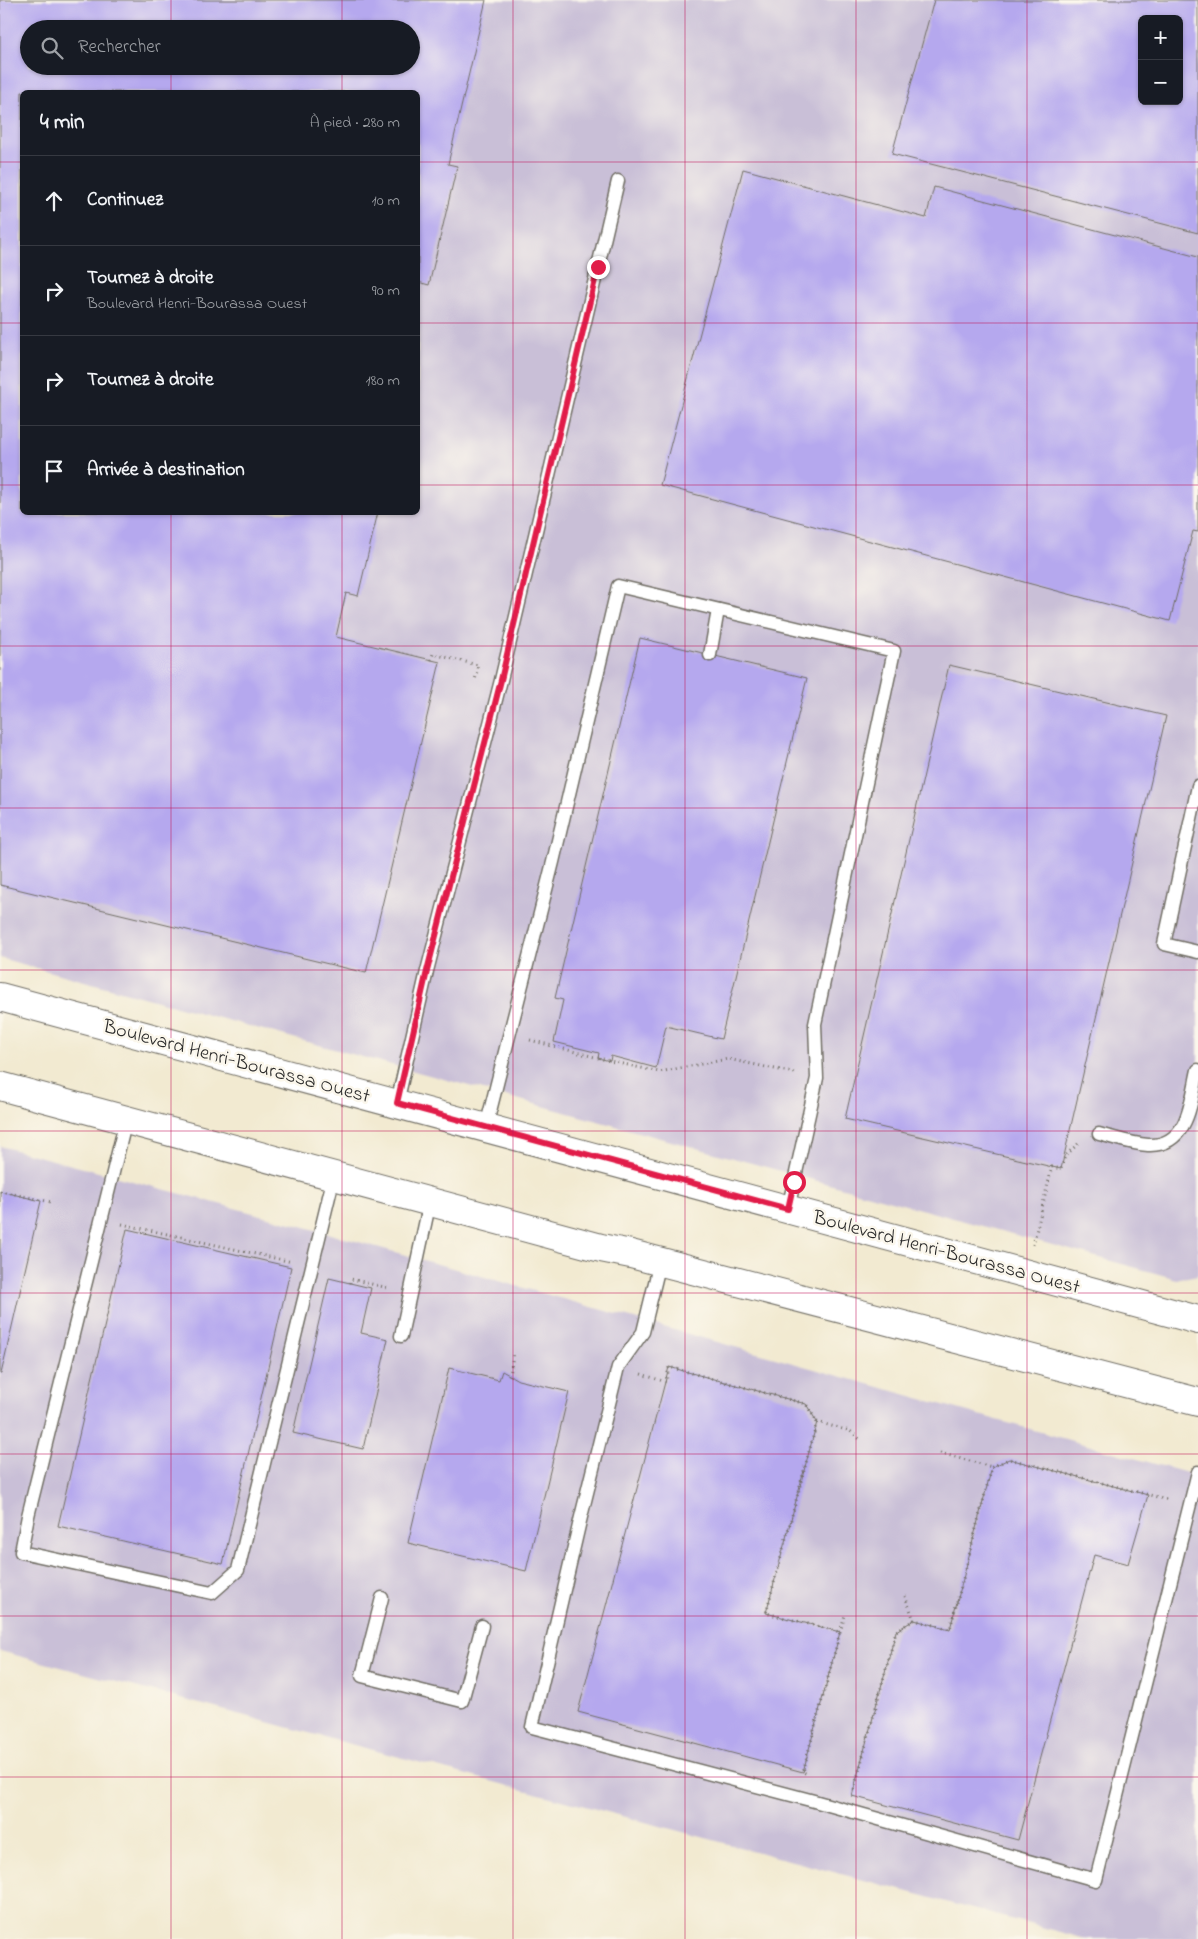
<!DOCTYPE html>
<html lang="fr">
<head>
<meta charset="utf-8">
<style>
  body { margin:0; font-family:"Indie Flower",sans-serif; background:#242831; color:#f1f3f6 }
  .controls { position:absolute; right:15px; top:15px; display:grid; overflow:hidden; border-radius:8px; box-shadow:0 1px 4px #0004 }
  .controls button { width:45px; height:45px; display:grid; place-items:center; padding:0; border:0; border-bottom:1px solid #363941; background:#171b24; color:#f1f3f6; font:25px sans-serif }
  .stop { position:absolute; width:15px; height:15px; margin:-11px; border:4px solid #e11d48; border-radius:50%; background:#fff }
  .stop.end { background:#e11d48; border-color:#fff; box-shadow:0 1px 5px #0008 }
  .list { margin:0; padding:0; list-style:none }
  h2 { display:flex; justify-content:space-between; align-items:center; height:65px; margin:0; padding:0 20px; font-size:21px }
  h2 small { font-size:16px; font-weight:400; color:#9ea1a6 }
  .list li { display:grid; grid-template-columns:32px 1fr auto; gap:15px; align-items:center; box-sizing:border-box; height:90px; padding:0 20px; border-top:1px solid #363941 }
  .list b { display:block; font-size:19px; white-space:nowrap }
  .list p { margin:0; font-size:16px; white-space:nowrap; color:#9ea1a6 }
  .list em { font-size:16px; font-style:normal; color:#9ea1a6 }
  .icon { flex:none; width:28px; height:28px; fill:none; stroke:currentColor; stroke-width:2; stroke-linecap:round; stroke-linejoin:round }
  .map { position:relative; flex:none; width:1198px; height:1939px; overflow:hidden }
  .search { position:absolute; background:#171b24; box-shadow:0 1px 4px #0004; left:20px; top:20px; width:400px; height:55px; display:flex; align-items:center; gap:12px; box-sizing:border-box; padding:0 18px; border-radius:28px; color:#9ea1a6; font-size:19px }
  .panel { position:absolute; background:#171b24; box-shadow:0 1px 4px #0004; left:20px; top:90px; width:400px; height:425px; border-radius:8px }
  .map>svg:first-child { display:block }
</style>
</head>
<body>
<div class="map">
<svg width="1198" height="1939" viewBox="0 0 1198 1939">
  <rect width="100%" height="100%" fill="#fbf7ec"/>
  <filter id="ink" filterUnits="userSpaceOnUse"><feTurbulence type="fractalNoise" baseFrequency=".02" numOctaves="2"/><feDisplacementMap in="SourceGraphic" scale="10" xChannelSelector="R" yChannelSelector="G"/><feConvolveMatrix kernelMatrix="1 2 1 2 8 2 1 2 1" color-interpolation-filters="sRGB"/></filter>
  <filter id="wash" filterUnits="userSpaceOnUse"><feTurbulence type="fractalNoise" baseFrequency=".0096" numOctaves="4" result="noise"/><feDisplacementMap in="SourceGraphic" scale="20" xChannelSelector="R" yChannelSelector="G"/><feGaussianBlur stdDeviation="1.12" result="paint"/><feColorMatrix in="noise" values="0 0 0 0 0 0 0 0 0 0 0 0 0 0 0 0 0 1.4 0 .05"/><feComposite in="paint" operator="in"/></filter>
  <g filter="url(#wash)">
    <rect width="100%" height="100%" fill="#f2ead1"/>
    <!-- industrial -->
    <g fill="#c9bfd7" fill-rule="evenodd">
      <path d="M 0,0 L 1198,0 L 1198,1275 L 1177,1279 L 0,958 ZM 1142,19 L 1179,19 L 1179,101 L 1142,101 ZM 29,29 L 411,29 L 411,66 L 29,66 ZM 22,92 L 418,92 L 418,512 L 22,512 Z"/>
      <path d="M 0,1146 L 287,1222 L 1198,1476 L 1198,1939 L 1086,1939 L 0,1651 Z"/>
    </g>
    <g id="blocks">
      <!-- building -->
      <g fill="#b5a8ee" fill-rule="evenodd">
        <path d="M 0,0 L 486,0 L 448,164 L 457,166 L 429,285 L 418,282 L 418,92 L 22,92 L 22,512 L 378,512 L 358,596 L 346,593 L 336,637 L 440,662 L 366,973 L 0,885 ZM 29,29 L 411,29 L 411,66 L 29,66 Z"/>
        <path d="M 934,0 L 1198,0 L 1198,233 L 892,154 ZM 1142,19 L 1179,19 L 1179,101 L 1142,101 Z"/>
        <path d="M 743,169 L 926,218 L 934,187 L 1198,257 L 1198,532 L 1193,531 L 1170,621 L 660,485 Z"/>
        <path d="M 640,638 L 807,678 L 721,1039 L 666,1026 L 656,1068 L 611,1056 L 610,1061 L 598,1058 L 599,1053 L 554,1042 L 563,1000 L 555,998 Z"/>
        <path d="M 949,665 L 1166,716 L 1061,1169 L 845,1119 Z"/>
        <path d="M 0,1191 L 41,1201 L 1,1374 L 0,1374 Z"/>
        <path d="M 127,1229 L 291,1267 L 223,1564 L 58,1526 Z"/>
        <path d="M 329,1278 L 371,1288 L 361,1333 L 388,1339 L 363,1449 L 293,1433 Z"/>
        <path d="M 669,1367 L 806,1404 L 817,1422 L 766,1613 L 840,1632 L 803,1772 L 578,1712 Z"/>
        <path d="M 449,1368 L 499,1380 L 502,1371 L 518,1380 L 569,1392 L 526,1571 L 408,1543 Z"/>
        <path d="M 1009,1459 L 1148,1495 L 1128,1564 L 1094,1555 L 1018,1840 L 852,1796 L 896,1631 L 914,1620 L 950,1629 L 992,1467 Z"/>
      </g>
    </g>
  </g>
  <g filter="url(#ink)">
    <use href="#blocks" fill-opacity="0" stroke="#716e65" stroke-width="1"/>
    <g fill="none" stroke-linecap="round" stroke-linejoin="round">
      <!-- lane casing -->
      <g stroke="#716e65" stroke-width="15">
        <g id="lane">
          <path d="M 710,655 L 718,610"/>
          <path d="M 1198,786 L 1164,944 L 1198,952"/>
          <path d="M 397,1103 L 427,971 L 501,680 L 618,181"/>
          <path d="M 126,1120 L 28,1516 L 21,1552 L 212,1593 L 238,1570 L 334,1176"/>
          <path d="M 486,1127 L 553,862 L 618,586 L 894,651 L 815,1024 L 817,1078 L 788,1209"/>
          <path d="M 1099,1134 C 1115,1138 1132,1144 1148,1145 C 1189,1147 1191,1100 1198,1070"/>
          <path d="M 660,1262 L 643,1332 L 618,1367 L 580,1521 L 532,1727 L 814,1801 L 1096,1880 L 1198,1472"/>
          <path d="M 401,1336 L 430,1201"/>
          <path d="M 382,1598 L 362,1676 L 462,1701 L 482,1626"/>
        </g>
      </g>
      <!-- primary casing -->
      <g stroke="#716e65" stroke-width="30">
        <g id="primary">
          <path d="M 0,997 L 1198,1320"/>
          <path d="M 0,1086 L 601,1248 L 631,1254 L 1198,1402"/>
        </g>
      </g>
      <!-- path -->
      <g stroke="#716e65" stroke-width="3" stroke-dasharray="1 4" stroke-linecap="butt">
        <path d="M 431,660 L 433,654 L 478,665 L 475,681"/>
        <path d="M 530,1040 L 610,1061 L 659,1072 L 728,1059 L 794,1073"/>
        <path d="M 0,1191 L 51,1202"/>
        <path d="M 122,1224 L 292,1262"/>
        <path d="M 1033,1245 L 1052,1167 L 1061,1169 L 1065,1156 L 1079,1143"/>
        <path d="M 350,1283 L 351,1279 L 388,1288"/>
        <path d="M 641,1374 L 666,1382 L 669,1367 L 806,1404 L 817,1422 L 766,1613 L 840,1632 L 803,1772 L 807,1774"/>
        <path d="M 510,1376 L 513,1355"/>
        <path d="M 817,1422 L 850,1431 L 861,1440"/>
        <path d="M 940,1453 L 992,1467"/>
        <path d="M 905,1596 L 914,1620"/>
        <path d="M 840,1632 L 845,1615"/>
        <path d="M 854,1790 L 896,1631 L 914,1620 L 950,1629 L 992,1467 L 1009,1459 L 1169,1500"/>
      </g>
      <!-- lane -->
      <use href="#lane" stroke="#fff" stroke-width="12"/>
      <!-- primary -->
      <use href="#primary" stroke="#fff" stroke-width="28"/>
    </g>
  </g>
  <g fill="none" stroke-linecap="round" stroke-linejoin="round" filter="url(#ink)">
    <!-- route -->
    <path stroke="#e11d48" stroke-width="6" d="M 598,267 L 501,680 L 427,971 L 397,1103 L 788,1209 L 794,1182"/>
  </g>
  <!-- grid -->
  <path fill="none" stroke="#c2185b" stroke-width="1" stroke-opacity="0.55" d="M 171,0 L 171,29M 342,0 L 342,29M 513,0 L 513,1939M 685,0 L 685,1939M 856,0 L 856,1939M 1027,0 L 1027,1939M 171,66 L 171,92M 342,66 L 342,92M 0,162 L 22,162M 418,162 L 1198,162M 0,323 L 22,323M 418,323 L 1198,323M 0,485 L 22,485M 418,485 L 1198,485M 171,512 L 171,1939M 342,512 L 342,1939M 0,646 L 1198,646M 0,808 L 1198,808M 0,970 L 1198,970M 0,1131 L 1198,1131M 0,1293 L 1198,1293M 0,1454 L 1198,1454M 0,1616 L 1198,1616M 0,1777 L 1198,1777"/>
  <g text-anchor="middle" stroke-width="5" stroke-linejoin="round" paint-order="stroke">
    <!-- street labels -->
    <g font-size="20" fill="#2b2b2b" stroke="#fbf7ec">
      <text transform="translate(237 1060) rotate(15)" y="7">Boulevard Henri-Bourassa Ouest</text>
      <text transform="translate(947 1251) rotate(15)" y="7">Boulevard Henri-Bourassa Ouest</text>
    </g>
  </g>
</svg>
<div class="controls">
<button>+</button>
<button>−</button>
</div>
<div class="stop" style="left:794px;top:1182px"></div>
<div class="stop end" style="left:598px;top:267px"></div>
<div class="search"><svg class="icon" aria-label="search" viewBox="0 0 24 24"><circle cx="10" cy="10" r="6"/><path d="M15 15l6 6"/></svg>Rechercher</div>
<section class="panel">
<h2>4 min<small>À pied · 280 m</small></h2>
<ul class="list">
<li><svg class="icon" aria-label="ahead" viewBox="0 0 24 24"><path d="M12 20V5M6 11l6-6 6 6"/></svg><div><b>Continuez</b></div><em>10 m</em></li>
<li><svg class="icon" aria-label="right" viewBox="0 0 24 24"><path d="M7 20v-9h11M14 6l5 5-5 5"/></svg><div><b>Tournez à droite</b><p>Boulevard Henri-Bourassa Ouest</p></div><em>90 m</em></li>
<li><svg class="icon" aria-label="right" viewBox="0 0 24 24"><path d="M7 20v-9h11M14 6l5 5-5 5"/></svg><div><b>Tournez à droite</b></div><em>180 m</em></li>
<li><svg class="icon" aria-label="arrive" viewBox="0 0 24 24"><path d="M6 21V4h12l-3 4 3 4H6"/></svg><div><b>Arrivée à destination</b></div></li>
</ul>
</section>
</div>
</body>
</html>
